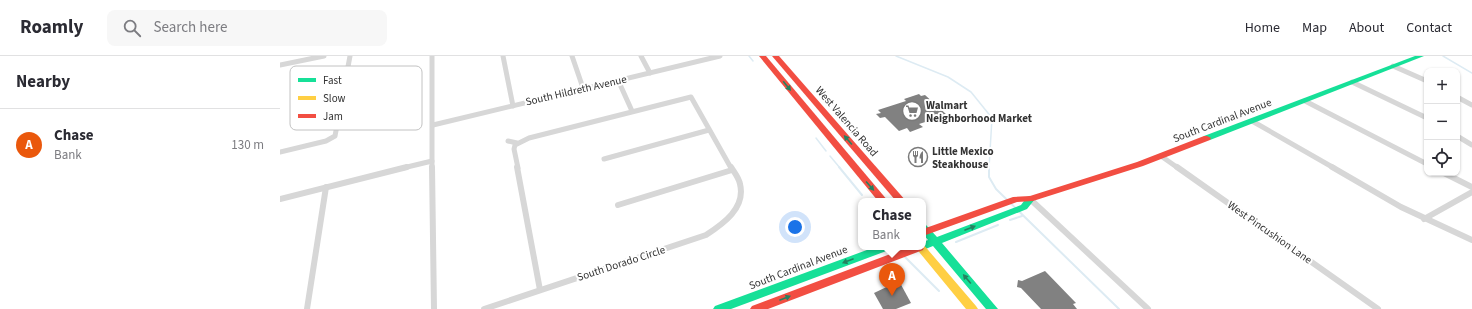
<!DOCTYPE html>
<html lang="en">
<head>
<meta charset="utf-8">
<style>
  body { margin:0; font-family:"Source Sans 3",sans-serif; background:#f7f7f7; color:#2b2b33 }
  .controls { position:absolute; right:12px; top:12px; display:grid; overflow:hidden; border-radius:8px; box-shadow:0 1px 3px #0004 }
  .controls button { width:36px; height:36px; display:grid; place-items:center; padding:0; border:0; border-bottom:1px solid #e1e1e2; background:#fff; color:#2b2b33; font:20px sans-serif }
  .you { position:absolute; left:515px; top:171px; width:14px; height:14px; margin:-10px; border:3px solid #fff; border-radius:50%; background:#1a73e8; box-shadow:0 0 0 6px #1a73e833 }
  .badge { display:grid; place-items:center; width:26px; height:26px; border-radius:50%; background:#ea580c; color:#fff; font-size:13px; font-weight:700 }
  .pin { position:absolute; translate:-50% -33px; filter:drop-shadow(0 1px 2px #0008) }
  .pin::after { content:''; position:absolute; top:21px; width:14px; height:12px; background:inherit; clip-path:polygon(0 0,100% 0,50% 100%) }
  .popup { position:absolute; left:578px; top:142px; width:68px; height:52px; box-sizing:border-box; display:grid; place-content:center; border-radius:8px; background:#fff; filter:drop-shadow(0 1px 3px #0005); font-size:13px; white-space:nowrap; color:#7c7c81 }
  .popup b { font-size:15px; color:#2b2b33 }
  .popup::after { content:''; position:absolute; left:50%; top:100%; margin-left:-8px; border:8px solid transparent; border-top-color:#fff }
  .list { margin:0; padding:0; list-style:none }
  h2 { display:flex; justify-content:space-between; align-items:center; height:52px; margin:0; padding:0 16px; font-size:17px }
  h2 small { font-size:13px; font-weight:400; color:#7c7c81 }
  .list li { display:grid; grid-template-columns:26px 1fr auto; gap:12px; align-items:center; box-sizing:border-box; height:72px; padding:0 16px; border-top:1px solid #e1e1e2 }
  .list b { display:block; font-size:15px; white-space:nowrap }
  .list p { margin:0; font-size:13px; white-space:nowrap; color:#7c7c81 }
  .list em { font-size:13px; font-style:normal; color:#7c7c81 }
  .icon { flex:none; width:22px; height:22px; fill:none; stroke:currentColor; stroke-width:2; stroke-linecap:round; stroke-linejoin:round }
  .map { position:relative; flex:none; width:1192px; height:253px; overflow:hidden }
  header { display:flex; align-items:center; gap:24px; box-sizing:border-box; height:56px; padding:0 20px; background:#fff; border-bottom:1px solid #e1e1e2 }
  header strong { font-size:19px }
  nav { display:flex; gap:22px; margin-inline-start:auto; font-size:14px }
  .search { width:280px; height:36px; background:#f7f7f7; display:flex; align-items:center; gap:10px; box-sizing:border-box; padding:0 14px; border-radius:8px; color:#7c7c81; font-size:15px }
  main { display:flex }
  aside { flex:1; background:#fff }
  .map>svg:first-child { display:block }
</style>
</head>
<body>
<header>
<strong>Roamly</strong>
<div class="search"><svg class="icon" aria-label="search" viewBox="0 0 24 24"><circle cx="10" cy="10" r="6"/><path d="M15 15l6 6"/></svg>Search here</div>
<nav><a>Home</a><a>Map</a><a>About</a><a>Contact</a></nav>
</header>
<main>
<aside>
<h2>Nearby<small></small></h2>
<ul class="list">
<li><span class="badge">A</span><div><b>Chase</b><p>Bank</p></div><em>130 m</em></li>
</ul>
</aside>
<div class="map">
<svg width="1192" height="253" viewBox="0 0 1192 253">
  <rect width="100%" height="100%" fill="#fff"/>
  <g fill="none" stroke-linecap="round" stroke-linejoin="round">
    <!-- stream-far1 -->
    <g stroke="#ddebf3" stroke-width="1.5">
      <path d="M 469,0 L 473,5"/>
      <path d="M 616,0 L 668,21 L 691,36 L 712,62 L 709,112"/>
      <path d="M 1163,0 L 1192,17"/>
      <path d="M 536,82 L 546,95"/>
      <path d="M 550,100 L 560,112"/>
    </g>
    <!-- stream -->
    <g stroke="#ddebf3" stroke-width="2">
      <path d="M 559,111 L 582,139"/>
      <path d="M 709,111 L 709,121 L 716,133 L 839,253"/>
      <path d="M 730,164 L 742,160"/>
      <path d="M 676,186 L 718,169"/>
      <path d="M 624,200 L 659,235"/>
    </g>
  </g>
  <!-- building -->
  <g fill="#818181">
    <path d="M 639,38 L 641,40 L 645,39 L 667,59 L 639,68 L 643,71 L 630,76 L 627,72 L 619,75 L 605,61 L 600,62 L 596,58 L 601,57 L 598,54 L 626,45 L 624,43 Z"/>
    <path d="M 765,215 L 796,247 L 793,248 L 797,253 L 761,253 L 741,232 L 737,231 L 738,224 L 742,225 Z"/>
    <path d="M 619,225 L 631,247 L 616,253 L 603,253 L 594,237 Z"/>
  </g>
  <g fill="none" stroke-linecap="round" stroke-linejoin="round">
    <!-- street-far1 -->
    <g stroke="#d7d7d7" stroke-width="5">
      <path d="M 152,0 L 152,112"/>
      <path d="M 223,0 L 233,50"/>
      <path d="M 292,0 L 303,32"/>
      <path d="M 361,0 L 370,17"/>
      <path d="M 0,9 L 44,0"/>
      <path d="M 1113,10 L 1147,25"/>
      <path d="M 338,24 L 352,55"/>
      <path d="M 1072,26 L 1147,62"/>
      <path d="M 1177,41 L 1192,49"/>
      <path d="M 1025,45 L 1147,108"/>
      <path d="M 972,65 L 1054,112"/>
      <path d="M 153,69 L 440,0"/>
      <path d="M 1177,80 L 1192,89"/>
      <path d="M 228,85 L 237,87"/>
      <path d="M 0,96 L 46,85 L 55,80 L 70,0"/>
      <path d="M 881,100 L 898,112"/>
      <path d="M 324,103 L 429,74"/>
      <path d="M 123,112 L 152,105"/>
      <path d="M 238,112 L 234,93 L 235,89 L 249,82 L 411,41 L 451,112"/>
    </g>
    <!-- street -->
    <g stroke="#d7d7d7" stroke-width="6">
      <path d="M 152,111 L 154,253"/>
      <path d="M 237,111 L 260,234"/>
      <path d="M 897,111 L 1098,253"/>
      <path d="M 1052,111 L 1121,151 L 1192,184"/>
      <path d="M 1164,117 L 1192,131"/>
      <path d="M 0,143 L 127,111"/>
      <path d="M 750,143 L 868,253"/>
      <path d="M 338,149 L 452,114"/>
      <path d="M 1144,163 L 1192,136"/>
      <path d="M 27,253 L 46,131"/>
      <path d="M 204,253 L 426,179 C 443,168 466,152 460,128 C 459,122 454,116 451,111"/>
    </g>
    <!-- fast -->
    <g fill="#16e098" fill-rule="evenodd">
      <path d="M 1135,0 L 1144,0 L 930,84 L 927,84 L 923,82 L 924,80 Z"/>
      <path d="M 750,140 L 755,143 L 747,153 L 662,187 L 718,253 L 706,253 L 653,190 L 643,194 L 639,191 L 643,191 L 643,186 L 648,184 L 643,178 L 643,168 L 646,169 L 657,181 L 741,149 L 747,141 Z"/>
      <path d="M 595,191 L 610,191 L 609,194 L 451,253 L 433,253 L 435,250 Z"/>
    </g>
    <!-- slow -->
    <path fill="#ffcf43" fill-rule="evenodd" d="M 643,188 L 696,250 L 698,253 L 686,253 L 635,191 L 643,191 Z"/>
    <!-- jam -->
    <g fill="#f24e42" fill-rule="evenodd">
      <path d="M 479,0 L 486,0 L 608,145 L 598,145 Z"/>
      <path d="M 492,0 L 499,0 L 626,145 L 616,145 Z"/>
      <path d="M 924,80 L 927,80 L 931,82 L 930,84 L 863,110 L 753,145 L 737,146 L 643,180 L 643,173 L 733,141 L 750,140 L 857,106 Z"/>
      <path d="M 643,189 L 644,191 L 643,194 L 488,253 L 470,253 L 472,250 L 629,191 L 643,191 Z"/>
    </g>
  </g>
  <!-- one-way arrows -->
  <defs><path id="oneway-solid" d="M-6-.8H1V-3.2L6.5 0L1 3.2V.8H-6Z"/></defs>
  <g fill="#268160">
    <use href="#oneway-solid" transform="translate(507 30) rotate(51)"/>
    <use href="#oneway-solid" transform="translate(568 84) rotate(-131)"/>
    <use href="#oneway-solid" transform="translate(590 130) rotate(49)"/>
    <use href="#oneway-solid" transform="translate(690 172) rotate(-21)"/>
    <use href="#oneway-solid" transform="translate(568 205) rotate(159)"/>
    <use href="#oneway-solid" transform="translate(687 223) rotate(-130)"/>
    <use href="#oneway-solid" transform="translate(505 242) rotate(-21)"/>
  </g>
  <!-- icons -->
  <defs>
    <g id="supermarket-ring" transform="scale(1)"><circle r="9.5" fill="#fff" stroke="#7a7a7a" stroke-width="1.5"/><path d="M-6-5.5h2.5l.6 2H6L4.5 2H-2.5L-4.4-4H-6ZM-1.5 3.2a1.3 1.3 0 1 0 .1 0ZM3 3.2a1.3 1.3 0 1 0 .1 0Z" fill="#7a7a7a"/></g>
    <g id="restaurant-ring" transform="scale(1)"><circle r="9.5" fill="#fff" stroke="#7a7a7a" stroke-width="1.5"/><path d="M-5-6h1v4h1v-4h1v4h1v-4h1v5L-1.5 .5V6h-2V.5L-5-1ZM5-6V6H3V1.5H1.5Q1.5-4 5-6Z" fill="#7a7a7a"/></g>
  </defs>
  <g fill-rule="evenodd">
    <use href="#supermarket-ring" x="632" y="55"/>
    <use href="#restaurant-ring" x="638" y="101"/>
  </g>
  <g text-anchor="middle" stroke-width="4" stroke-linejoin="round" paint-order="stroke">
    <!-- street labels -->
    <g font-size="11" fill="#333" stroke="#fff">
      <text transform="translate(296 34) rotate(-13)" y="4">South Hildreth Avenue</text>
      <text transform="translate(942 64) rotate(-21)" y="4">South Cardinal Avenue</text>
      <text transform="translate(567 65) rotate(49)" y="4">West Valencia Road</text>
      <text transform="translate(990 176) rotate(35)" y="4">West Pincushion Lane</text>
      <text transform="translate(341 207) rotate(-18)" y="4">South Dorado Circle</text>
      <text transform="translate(518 211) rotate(-21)" y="4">South Cardinal Avenue</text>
    </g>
    <!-- poi labels -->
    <g font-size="11" font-weight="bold" fill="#333" stroke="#fff" text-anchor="start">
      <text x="646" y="53">Walmart<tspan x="646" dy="13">Neighborhood Market</tspan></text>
      <text x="652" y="99">Little Mexico<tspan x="652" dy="13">Steakhouse</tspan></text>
    </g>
  </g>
  <!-- legend -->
  <rect x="10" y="10" width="132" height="64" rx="6" fill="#fff" stroke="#c2c2c2" stroke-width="1"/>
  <rect x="18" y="22" width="18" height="4" fill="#16e098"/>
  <rect x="18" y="40" width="18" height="4" fill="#ffcf43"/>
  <rect x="18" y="58" width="18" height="4" fill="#f24e42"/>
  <g font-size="11" fill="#333">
    <text x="43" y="28">Fast</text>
    <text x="43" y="46">Slow</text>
    <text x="43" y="64">Jam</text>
  </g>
</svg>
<div class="controls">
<button>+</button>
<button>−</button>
<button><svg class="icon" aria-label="locate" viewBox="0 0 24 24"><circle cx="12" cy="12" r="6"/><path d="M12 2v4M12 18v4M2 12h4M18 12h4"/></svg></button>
</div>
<div class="you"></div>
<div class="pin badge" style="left:612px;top:240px">A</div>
<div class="popup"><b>Chase</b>Bank</div>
</div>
</main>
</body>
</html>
